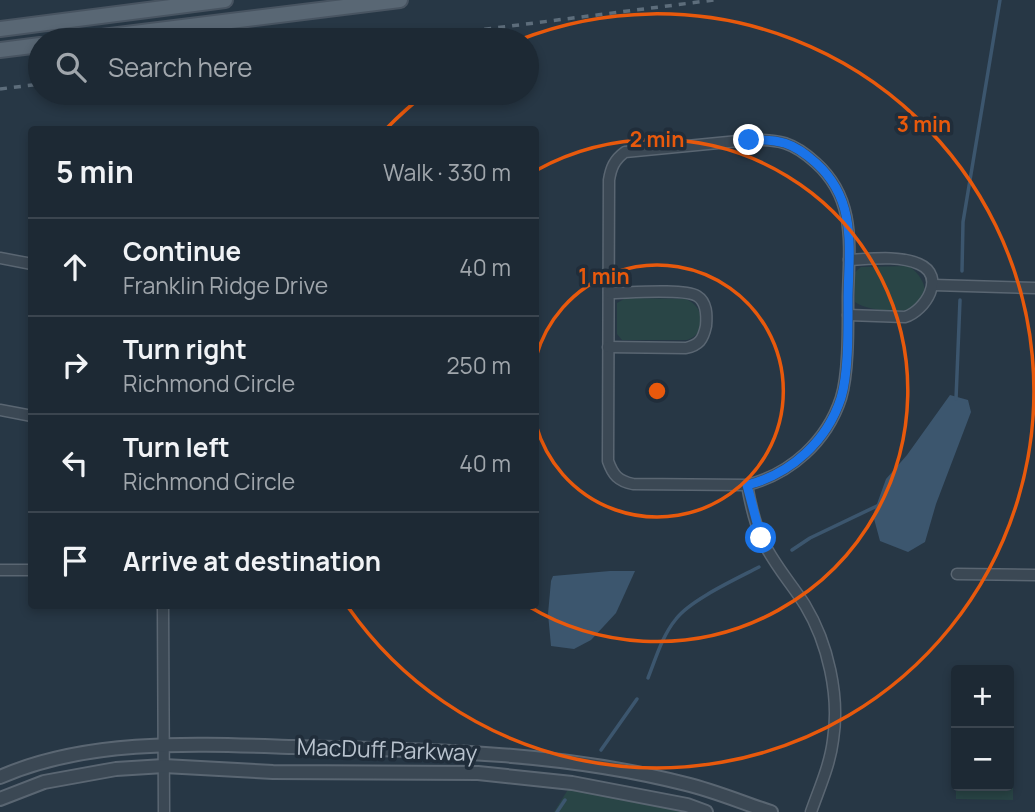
<!DOCTYPE html>
<html lang="en">
<head>
<meta charset="utf-8">
<style>
  body { margin:0; font-family:Manrope,sans-serif; background:#2a3540; color:#f1f3f6 }
  .controls { position:absolute; right:21px; bottom:21px; display:grid; overflow:hidden; border-radius:7px; box-shadow:0 4px 10px #0003 }
  .controls button { width:63px; height:63px; display:grid; place-items:center; padding:0; border:0; border-bottom:2px solid #3b454f; background:#1d2934; color:#f1f3f6; font:35px sans-serif }
  .stop { position:absolute; width:21px; height:21px; margin:-16px; border:5px solid #1a73e8; border-radius:50%; background:#fff }
  .stop.end { background:#1a73e8; border-color:#fff; box-shadow:0 2px 7px #0008 }
  .list { margin:0; padding:0; list-style:none }
  h2 { display:flex; justify-content:space-between; align-items:center; height:91px; margin:0; padding:0 28px; font-size:30px }
  h2 small { font-size:23px; font-weight:400; color:#a0a6ac }
  .list li { display:grid; grid-template-columns:46px 1fr auto; gap:21px; align-items:center; box-sizing:border-box; height:98px; padding:0 28px; border-top:2px solid #3b454f }
  .list b { display:block; font-size:26px; white-space:nowrap }
  .list p { margin:0; font-size:23px; white-space:nowrap; color:#a0a6ac }
  .list em { font-size:23px; font-style:normal; color:#a0a6ac }
  .icon { flex:none; width:38px; height:38px; fill:none; stroke:currentColor; stroke-width:2; stroke-linecap:round; stroke-linejoin:round }
  .map { position:relative; flex:none; width:1035px; height:812px; overflow:hidden }
  .search { position:absolute; background:#1d2934; box-shadow:0 4px 10px #0003; left:28px; top:28px; width:511px; height:77px; display:flex; align-items:center; gap:18px; box-sizing:border-box; padding:0 24px; border-radius:38px; color:#a0a6ac; font-size:26px }
  .panel { position:absolute; background:#1d2934; box-shadow:0 4px 10px #0003; left:28px; top:126px; width:511px; height:483px; border-radius:7px }
  .map>svg:first-child { display:block }
</style>
</head>
<body>
<div class="map">
<svg width="1035" height="812" viewBox="0 0 1035 812">
  <rect width="100%" height="100%" fill="#273745"/>
  <!-- green -->
  <g fill="#294546">
    <path d="M 908,266 C 924,275 935,300 910,309 C 897,313 865,310 855,302 L 854,273 L 861,267 Z"/>
    <path d="M 626,298 L 686,299 C 705,307 708,333 687,340 L 622,340 L 617,334 L 617,303 Z"/>
    <path d="M 1009,749 L 1013,753 L 1013,800 L 956,799 L 956,753 L 956,786 L 1009,786 Z"/>
    <path d="M 572,783 L 706,812 L 554,812 Z"/>
  </g>
  <!-- water -->
  <g fill="#3c566e">
    <path d="M 950,395 L 968,400 L 971,412 L 936,504 L 925,542 L 908,552 L 880,541 L 873,515 L 886,479 L 907,455 Z"/>
    <path d="M 610,571 L 635,571 L 616,613 L 591,640 L 574,649 L 551,646 L 548,614 L 551,581 L 553,576 Z"/>
  </g>
  <g fill="none" stroke-linecap="round" stroke-linejoin="round">
    <!-- stream -->
    <g stroke="#3c566e" stroke-width="3.5">
      <path d="M 962,271 L 963,222 L 1000,0"/>
      <path d="M 956,399 L 960,300"/>
      <path d="M 792,550 L 810,538 L 879,505"/>
      <path d="M 648,678 C 656,658 662,636 676,619 C 690,600 738,578 759,567"/>
      <path d="M 601,750 L 637,699"/>
      <path d="M 557,812 L 565,800"/>
    </g>
    <!-- minor casing -->
    <g stroke="#5a6672" stroke-width="13">
      <g id="minor">
        <path d="M 749,140 C 779,139 793,142 816,163 C 857,200 849,247 848,297 C 848,325 849,372 841,398 C 827,441 791,474 747,485 L 633,484 C 618,481 613,475 608,461 L 609,180 C 611,168 614,160 625,152 Z"/>
        <path d="M 0,258 L 32,264"/>
        <path d="M 933,285 L 1035,288"/>
        <path d="M 848,315 L 905,317 C 925,311 947,276 919,264 C 898,255 871,259 849,260"/>
        <path d="M 608,347 L 686,348 C 699,345 703,340 706,326 C 707,315 707,302 697,296 C 683,288 627,293 609,293"/>
        <path d="M 0,410 L 32,416"/>
        <path d="M 747,485 C 750,502 754,520 761,537 C 771,561 791,583 805,605 C 828,643 840,696 833,740 C 830,765 819,789 811,812"/>
        <path d="M 0,570 L 32,570"/>
        <path d="M 957,574 L 1035,575"/>
        <path d="M 163,606 L 164,812"/>
      </g>
    </g>
    <!-- tertiary casing -->
    <g stroke="#5a6672" stroke-width="16">
      <g id="tertiary">
        <path d="M 0,777 C 89,738 197,744 292,747 C 424,750 557,751 686,784 C 715,791 743,803 771,812"/>
        <path d="M 0,799 L 44,782 L 116,769 L 164,766 L 273,772 L 478,773 L 572,783 L 687,805 L 706,812"/>
      </g>
    </g>
    <!-- primary casing -->
    <g stroke="#485461" stroke-width="18">
      <g id="primary">
        <path d="M 0,29 L 225,0"/>
        <path d="M 78,40 L 400,0"/>
        <path d="M 0,50 L 40,45"/>
      </g>
    </g>
    <!-- minor -->
    <use href="#minor" stroke="#3b4854" stroke-width="10"/>
    <!-- tertiary -->
    <use href="#tertiary" stroke="#3b4854" stroke-width="12"/>
    <!-- primary -->
    <use href="#primary" stroke="#596774" stroke-width="14"/>
    <!-- rail -->
    <g stroke="#5d6d7b" stroke-width="3.5" stroke-dasharray="7 7" stroke-linecap="butt">
      <path d="M 401,40 L 714,0"/>
      <path d="M 0,89 L 40,84"/>
    </g>
  </g>
  <g fill="none" stroke-linecap="round" stroke-linejoin="round">
    <!-- route -->
    <path stroke="#1a73e8" stroke-width="9" d="M 749,140 C 779,139 793,142 816,163 C 857,200 849,247 848,297 C 848,325 849,372 841,398 C 827,441 791,474 747,485 L 761,538"/>
  </g>
  <!-- distance rings -->
  <g fill="none" stroke="#e8590c" stroke-width="3.5">
    <path d="M536 357A126 126 0 1 1 536 425"/>
    <path d="M537 170A251 251 0 1 1 528 606"/>
    <path d="M386 129A377 377 0 0 1 425 94M519 40A377 377 0 1 1 348 607"/>
  </g>
  <g text-anchor="middle" stroke-width="7" stroke-linejoin="round" paint-order="stroke">
    <!-- street labels -->
    <g font-size="23" fill="#b9c3ce" stroke="#202d3a">
      <text transform="translate(387 750) rotate(2)" y="8">MacDuff Parkway</text>
    </g>
  </g>
  <circle cx="657" cy="391" r="10" fill="#e8590c" stroke="#202d3a" stroke-width="3.5"/>
  <g font-size="21" text-anchor="middle" font-weight="bold" fill="#e8590c" stroke="#202d3a" stroke-width="7" stroke-linejoin="round" paint-order="stroke">
    <text x="924" y="132">3 min</text>
    <text x="657" y="147">2 min</text>
    <text x="604" y="284">1 min</text>
  </g>
</svg>
<div class="controls">
<button>+</button>
<button>−</button>
</div>
<div class="stop" style="left:761px;top:538px"></div>
<div class="stop end" style="left:749px;top:140px"></div>
<div class="search"><svg class="icon" aria-label="search" viewBox="0 0 24 24"><circle cx="10" cy="10" r="6"/><path d="M15 15l6 6"/></svg>Search here</div>
<section class="panel">
<h2>5 min<small>Walk · 330 m</small></h2>
<ul class="list">
<li><svg class="icon" aria-label="ahead" viewBox="0 0 24 24"><path d="M12 20V5M6 11l6-6 6 6"/></svg><div><b>Continue</b><p>Franklin Ridge Drive</p></div><em>40 m</em></li>
<li><svg class="icon" aria-label="right" viewBox="0 0 24 24"><path d="M7 20v-9h11M14 6l5 5-5 5"/></svg><div><b>Turn right</b><p>Richmond Circle</p></div><em>250 m</em></li>
<li><svg class="icon" aria-label="left" viewBox="0 0 24 24"><path d="M17 20v-9H6M10 6l-5 5 5 5"/></svg><div><b>Turn left</b><p>Richmond Circle</p></div><em>40 m</em></li>
<li><svg class="icon" aria-label="arrive" viewBox="0 0 24 24"><path d="M6 21V4h12l-3 4 3 4H6"/></svg><div><b>Arrive at destination</b></div></li>
</ul>
</section>
</div>
</body>
</html>
